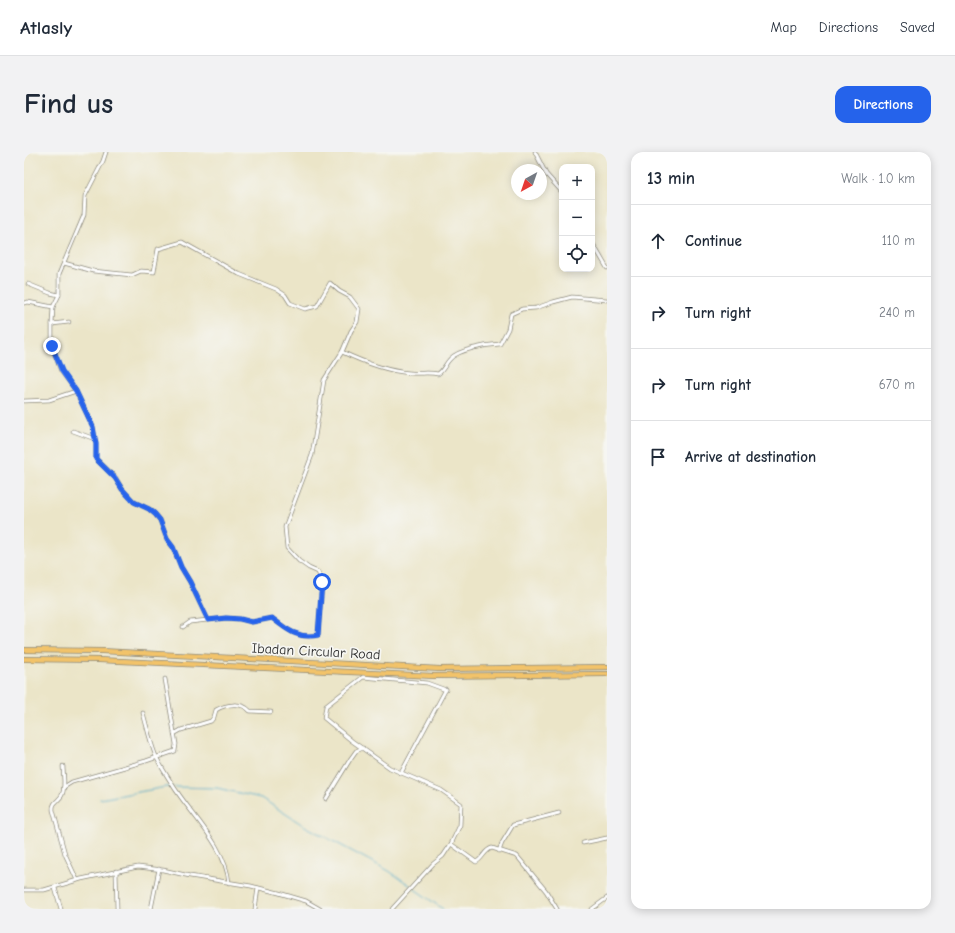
<!DOCTYPE html>
<html lang="en">
<head>
<meta charset="utf-8">
<style>
  body { margin:0; font-family:"Comic Neue",sans-serif; background:#f2f2f3; color:#1f2937 }
  .controls { position:absolute; right:12px; top:12px; display:grid; overflow:hidden; border-radius:8px; box-shadow:0 2px 10px #0003 }
  .controls button { width:36px; height:36px; display:grid; place-items:center; padding:0; border:0; border-bottom:1px solid #e0e1e3; background:#fff; color:#1f2937; font:20px sans-serif }
  .compass { position:absolute; left:487px; top:12px; width:36px; height:36px; border-radius:50%; background:#fff; box-shadow:0 2px 10px #0003; rotate:220deg }
  .stop { position:absolute; width:12px; height:12px; margin:-9px; border:3px solid #2563eb; border-radius:50%; background:#fff }
  .stop.end { background:#2563eb; border-color:#fff; box-shadow:0 1px 4px #0008 }
  .list { margin:0; padding:0; list-style:none }
  h2 { display:flex; justify-content:space-between; align-items:center; height:52px; margin:0; padding:0 16px; font-size:17px }
  h2 small { font-size:13px; font-weight:400; color:#747a83 }
  .list li { display:grid; grid-template-columns:26px 1fr auto; gap:12px; align-items:center; box-sizing:border-box; height:72px; padding:0 16px; border-top:1px solid #e0e1e3 }
  .list b { display:block; font-size:15px; white-space:nowrap }
  .list em { font-size:13px; font-style:normal; color:#747a83 }
  .icon { flex:none; width:22px; height:22px; fill:none; stroke:currentColor; stroke-width:2; stroke-linecap:round; stroke-linejoin:round }
  .map { position:relative; flex:none; width:583px; height:757px; overflow:hidden; border-radius:12px }
  header { display:flex; align-items:center; gap:24px; box-sizing:border-box; height:56px; padding:0 20px; background:#fff; border-bottom:1px solid #e0e1e3 }
  header strong { font-size:19px }
  nav { display:flex; gap:22px; margin-inline-start:auto; font-size:14px }
  .intro { display:flex; align-items:center; justify-content:space-between; box-sizing:border-box; height:96px; padding:0 24px }
  h1 { margin:0; font-size:28px }
  .button { padding:10px 18px; border-radius:12px; background:#2563eb; color:#fff; font-size:14px; font-weight:700 }
  main { display:flex; gap:24px; padding:0 24px }
  aside { flex:1; background:#fff; border-radius:12px; box-shadow:0 2px 10px #0003 }
  .map>svg:first-child { display:block }
</style>
</head>
<body>
<header>
<strong>Atlasly</strong>
<nav><a>Map</a><a>Directions</a><a>Saved</a></nav>
</header>
<div class="intro"><h1>Find us</h1><a class="button">Directions</a></div>
<main>
<div class="map">
<svg width="583" height="757" viewBox="0 0 583 757">
  <rect width="100%" height="100%" fill="#f6f6f2"/>
  <filter id="ink" filterUnits="userSpaceOnUse"><feTurbulence type="fractalNoise" baseFrequency=".025" numOctaves="2"/><feDisplacementMap in="SourceGraphic" scale="8" xChannelSelector="R" yChannelSelector="G"/><feConvolveMatrix kernelMatrix="1 2 1 2 8 2 1 2 1" color-interpolation-filters="sRGB"/></filter>
  <filter id="wash" filterUnits="userSpaceOnUse"><feTurbulence type="fractalNoise" baseFrequency=".012" numOctaves="4" result="noise"/><feDisplacementMap in="SourceGraphic" scale="16" xChannelSelector="R" yChannelSelector="G"/><feGaussianBlur stdDeviation="0.9" result="paint"/><feColorMatrix in="noise" values="0 0 0 0 0 0 0 0 0 0 0 0 0 0 0 0 0 1.4 0 .05"/><feComposite in="paint" operator="in"/></filter>
  <g filter="url(#wash)">
    <rect width="100%" height="100%" fill="#ebe5c8"/>
    <g fill="none" stroke-linecap="round" stroke-linejoin="round">
      <!-- stream -->
      <g stroke="#4aa8c8" stroke-width="1">
        <path d="M 151,635 L 193,636 L 237,646 L 279,673 L 365,719 L 387,734"/>
        <path d="M 76,647 L 142,635 L 148,635"/>
        <path d="M 389,736 L 419,757"/>
      </g>
    </g>
  </g>
  <g filter="url(#ink)">
    <g fill="none" stroke-linecap="round" stroke-linejoin="round">
      <!-- minor casing -->
      <g stroke="#8b887a" stroke-width="4.5">
        <g id="minor">
          <path d="M 82,0 L 79,9 L 61,44 L 60,63 L 35,122 L 35,143 L 29,155 L 28,172 L 28,194 L 37,219 L 52,239 L 69,275 L 72,292 L 72,307 L 91,325 L 98,337 L 110,350 L 125,357 L 131,362 L 136,368 L 143,387 L 149,395 L 157,415 L 166,430 L 184,468"/>
          <path d="M 511,0 L 522,22 L 538,40"/>
          <path d="M 568,90 L 583,116"/>
          <path d="M 40,111 L 69,119 L 108,123 L 117,119 L 130,120 L 134,97 L 158,90 L 215,122 L 252,137 L 261,143 L 266,151 L 281,157 L 293,154 L 306,131 L 315,139 L 326,145 L 335,157 L 333,170 L 327,179 L 318,200 L 300,228 L 288,303 L 261,375 L 263,396 L 275,409 L 285,416 L 294,420 L 298,430 L 294,483 C 273,487 264,478 248,466 L 228,470 L 216,467 L 202,466 L 166,470 L 159,475"/>
          <path d="M 4,132 L 26,141 L 35,143"/>
          <path d="M 0,151 L 4,150 L 29,155"/>
          <path d="M 28,172 L 45,170"/>
          <path d="M 318,200 C 339,210 362,219 386,221 C 396,222 405,220 414,222 C 420,218 421,212 426,207 C 435,197 463,193 476,192 L 484,177 L 487,162 L 498,157 L 512,156 L 529,150 L 548,145 L 583,148"/>
          <path d="M 0,249 L 25,248 L 52,239"/>
          <path d="M 49,279 L 71,287"/>
          <path d="M 422,538 L 403,531 L 339,525 L 302,554 L 300,566 L 328,589 L 366,616 L 417,638 L 437,652 L 436,673 L 427,692 L 452,710 C 459,707 460,698 468,696 L 493,704 L 522,739 L 533,757"/>
          <path d="M 119,561 C 123,575 126,589 131,602 C 135,612 142,622 148,632 C 166,662 202,694 205,731"/>
          <path d="M 150,582 L 157,578 L 187,569 L 190,565 L 192,558 C 202,552 218,550 226,559 L 247,560"/>
          <path d="M 39,614 C 39,623 42,634 38,643 C 35,649 28,650 29,658 L 41,702 L 53,728"/>
          <path d="M 377,621 L 422,537"/>
          <path d="M 40,635 L 48,630 L 122,609 L 151,599 L 152,592 L 141,527"/>
          <path d="M 302,647 L 327,606 L 332,599 L 339,596"/>
          <path d="M 559,691 L 583,686"/>
          <path d="M 475,699 L 478,691 L 489,673 L 535,661"/>
          <path d="M 92,719 L 93,757"/>
          <path d="M 31,736 L 37,757"/>
          <path d="M 0,738 L 20,738 L 57,727 L 114,715 L 139,718 L 166,724 L 227,734 L 255,741 L 282,749 L 296,757"/>
          <path d="M 127,757 L 135,717"/>
          <path d="M 231,757 L 234,736"/>
          <path d="M 368,757 L 409,712 L 419,704 L 427,692"/>
          <path d="M 568,757 L 583,746"/>
        </g>
      </g>
      <!-- trunk casing -->
      <g stroke="#8b887a" stroke-width="6">
        <g id="trunk">
          <path d="M 0,498 L 78,499 L 416,517 L 583,515"/>
          <path d="M 0,507 L 75,508 L 410,524 L 583,522"/>
        </g>
      </g>
      <!-- minor -->
      <use href="#minor" stroke="#fff" stroke-width="3"/>
      <!-- trunk -->
      <use href="#trunk" stroke="#f2c36a" stroke-width="4.5"/>
    </g>
  </g>
  <g fill="none" stroke-linecap="round" stroke-linejoin="round" filter="url(#ink)">
    <!-- route -->
    <path stroke="#2563eb" stroke-width="5" d="M 28,194 L 38,219 L 52,239 L 69,275 L 72,292 L 72,307 L 91,326 L 98,337 L 110,350 L 125,357 L 131,362 L 136,368 L 143,387 L 149,395 L 157,415 L 166,430 L 184,468 L 202,466 L 216,467 L 228,470 L 248,466 C 263,478 274,487 294,483 L 298,430"/>
  </g>
  <g text-anchor="middle" stroke-width="3.5" stroke-linejoin="round" paint-order="stroke">
    <!-- street labels -->
    <g font-size="14" fill="#2b2b2b" stroke="#f6f6f2">
      <text transform="translate(292 499) rotate(3)" y="5">Ibadan Circular Road</text>
    </g>
  </g>
</svg>
<div class="controls">
<button>+</button>
<button>−</button>
<button><svg class="icon" aria-label="locate" viewBox="0 0 24 24"><circle cx="12" cy="12" r="6"/><path d="M12 2v4M12 18v4M2 12h4M18 12h4"/></svg></button>
</div>
<svg class="compass" viewBox="-18 -18 36 36"><path d="M0-13l5 13h-10z" fill="#e53935"/><path d="M0 13l5-13h-10z" fill="#747a83"/></svg>
<div class="stop" style="left:298px;top:430px"></div>
<div class="stop end" style="left:28px;top:194px"></div>
</div>
<aside>
<h2>13 min<small>Walk · 1.0 km</small></h2>
<ul class="list">
<li><svg class="icon" aria-label="ahead" viewBox="0 0 24 24"><path d="M12 20V5M6 11l6-6 6 6"/></svg><div><b>Continue</b></div><em>110 m</em></li>
<li><svg class="icon" aria-label="right" viewBox="0 0 24 24"><path d="M7 20v-9h11M14 6l5 5-5 5"/></svg><div><b>Turn right</b></div><em>240 m</em></li>
<li><svg class="icon" aria-label="right" viewBox="0 0 24 24"><path d="M7 20v-9h11M14 6l5 5-5 5"/></svg><div><b>Turn right</b></div><em>670 m</em></li>
<li><svg class="icon" aria-label="arrive" viewBox="0 0 24 24"><path d="M6 21V4h12l-3 4 3 4H6"/></svg><div><b>Arrive at destination</b></div></li>
</ul>
</aside>
</main>
</body>
</html>
